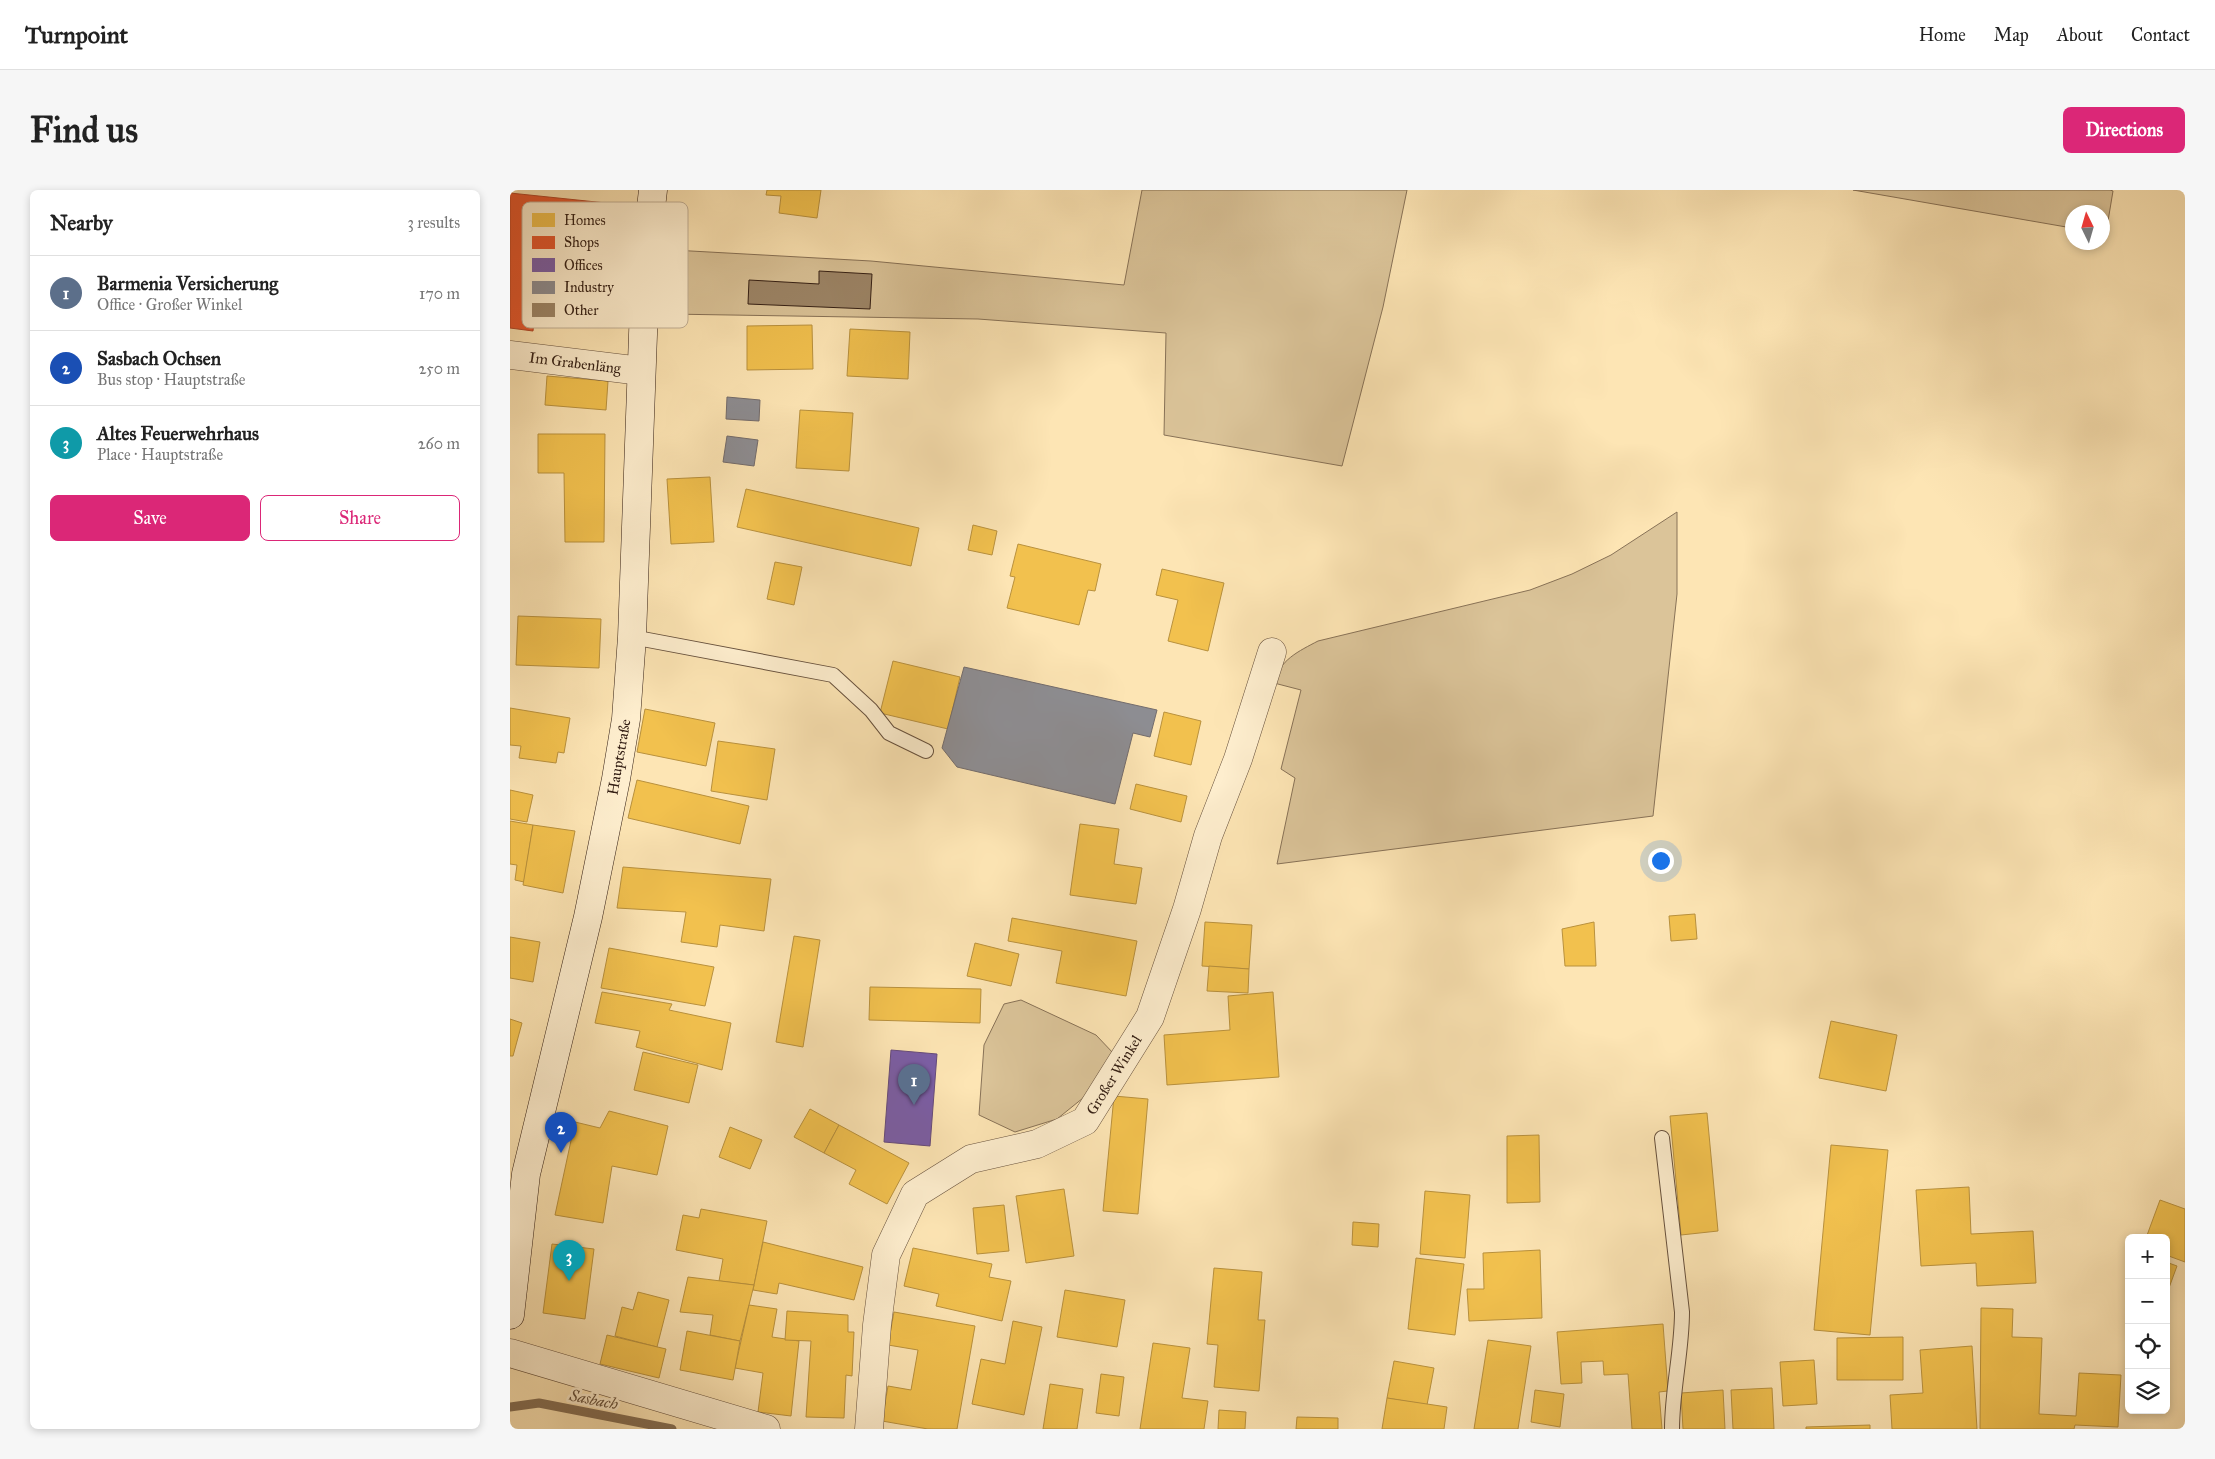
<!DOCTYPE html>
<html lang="en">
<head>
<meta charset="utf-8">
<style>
  body { margin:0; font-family:"IM FELL Great Primer",serif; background:#f6f6f6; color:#222 }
  .controls { position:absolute; right:15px; bottom:15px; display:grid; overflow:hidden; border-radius:8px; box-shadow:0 2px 8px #0003 }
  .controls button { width:45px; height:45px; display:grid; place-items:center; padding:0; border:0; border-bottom:1px solid #e0e0e0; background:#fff; color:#222; font:25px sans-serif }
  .compass { position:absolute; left:1555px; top:15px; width:45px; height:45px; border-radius:50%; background:#fff; box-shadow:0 2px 8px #0003; rotate:355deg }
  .you { position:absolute; left:1150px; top:670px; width:18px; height:18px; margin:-12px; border:4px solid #fff; border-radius:50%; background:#1a73e8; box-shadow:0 0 0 8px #1a73e833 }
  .badge { display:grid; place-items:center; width:32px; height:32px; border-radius:50%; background:#db2777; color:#fff; font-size:16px; font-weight:700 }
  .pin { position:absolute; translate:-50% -41px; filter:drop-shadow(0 1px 2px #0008) }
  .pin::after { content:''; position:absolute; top:26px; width:18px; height:15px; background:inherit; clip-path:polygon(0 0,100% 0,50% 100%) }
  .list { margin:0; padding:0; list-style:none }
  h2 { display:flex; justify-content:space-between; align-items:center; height:65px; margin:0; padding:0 20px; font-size:21px }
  h2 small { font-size:16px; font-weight:400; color:#767676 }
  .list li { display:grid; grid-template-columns:32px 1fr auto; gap:15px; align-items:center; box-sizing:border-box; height:75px; padding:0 20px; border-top:1px solid #e0e0e0 }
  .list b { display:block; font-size:19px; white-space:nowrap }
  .list p { margin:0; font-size:16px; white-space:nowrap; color:#767676 }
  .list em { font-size:16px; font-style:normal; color:#767676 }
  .actions { display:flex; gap:10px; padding:15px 20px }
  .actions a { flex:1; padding:11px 0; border:1px solid #db2777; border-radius:8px; text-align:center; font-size:18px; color:#db2777 }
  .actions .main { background:#db2777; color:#fff }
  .icon { flex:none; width:28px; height:28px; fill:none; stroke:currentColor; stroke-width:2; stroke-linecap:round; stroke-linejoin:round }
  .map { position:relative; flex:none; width:1675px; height:1239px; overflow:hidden; border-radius:8px }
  header { display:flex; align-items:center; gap:30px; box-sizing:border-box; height:70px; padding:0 25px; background:#fff; border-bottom:1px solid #e0e0e0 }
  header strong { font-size:24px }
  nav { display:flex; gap:28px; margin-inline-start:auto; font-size:18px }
  .intro { display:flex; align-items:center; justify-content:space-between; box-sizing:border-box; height:120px; padding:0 30px }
  h1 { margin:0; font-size:35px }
  .button { padding:12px 22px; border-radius:8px; background:#db2777; color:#fff; font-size:18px; font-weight:700 }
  main { display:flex; gap:30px; padding:0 30px }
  aside { flex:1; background:#fff; border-radius:8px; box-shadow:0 2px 8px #0003 }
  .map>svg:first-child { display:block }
</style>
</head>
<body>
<header>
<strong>Turnpoint</strong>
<nav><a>Home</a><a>Map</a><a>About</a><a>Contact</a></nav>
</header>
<div class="intro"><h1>Find us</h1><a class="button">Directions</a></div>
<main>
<aside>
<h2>Nearby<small>3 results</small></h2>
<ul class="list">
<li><span class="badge" style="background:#5c6f8a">1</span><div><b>Barmenia Versicherung</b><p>Office · Großer Winkel</p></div><em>170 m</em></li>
<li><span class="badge" style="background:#1a4fb4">2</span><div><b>Sasbach Ochsen</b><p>Bus stop · Hauptstraße</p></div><em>250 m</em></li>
<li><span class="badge" style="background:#0f9aa8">3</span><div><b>Altes Feuerwehrhaus</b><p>Place · Hauptstraße</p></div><em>260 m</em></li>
</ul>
<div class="actions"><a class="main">Save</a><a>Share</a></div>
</aside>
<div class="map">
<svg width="1675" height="1239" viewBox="0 0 1675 1239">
  <rect width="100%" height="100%" fill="#fde5b4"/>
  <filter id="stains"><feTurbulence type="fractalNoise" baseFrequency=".004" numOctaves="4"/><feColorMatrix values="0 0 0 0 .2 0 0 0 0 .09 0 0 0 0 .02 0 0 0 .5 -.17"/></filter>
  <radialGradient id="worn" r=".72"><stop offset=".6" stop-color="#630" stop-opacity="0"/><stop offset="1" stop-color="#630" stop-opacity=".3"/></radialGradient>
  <!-- green -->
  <g fill="#dbc499" stroke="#887257">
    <path d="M 632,0 L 897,0 L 873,117 L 832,276 L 654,245 L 656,143 L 468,129 L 158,124 L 163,60 L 361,71 L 614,95 Z"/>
    <path d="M 1343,0 L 1600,0 L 1603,1 L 1596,43 L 1593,43 L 1592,22 L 1562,22 L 1562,38 Z"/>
    <path d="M 1167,322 L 1167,404 L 1143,626 L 767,674 L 785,588 L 771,579 L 791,500 L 764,493 C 769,470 789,461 808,451 L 1020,400 L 1062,384 L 1101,365 Z"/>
    <path d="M 511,810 L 586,845 L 604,864 L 573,908 L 547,929 L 505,942 L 469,925 L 474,855 L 494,814 Z"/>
  </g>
  <!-- homes -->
  <g fill="#f2c14e" stroke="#b9913d">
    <path d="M 257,0 L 311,0 L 307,28 L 269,23 L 271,6 L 256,5 Z"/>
    <path d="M 302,135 L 303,179 L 237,180 L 237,136 Z"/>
    <path d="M 340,139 L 400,142 L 398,189 L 337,186 Z"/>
    <path d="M 37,186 L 98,191 L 96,220 L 35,215 Z"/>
    <path d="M 290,220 L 343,223 L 339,281 L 286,278 Z"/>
    <path d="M 28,244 L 95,244 L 94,352 L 55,352 L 54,283 L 28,283 Z"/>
    <path d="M 200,287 L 204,352 L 161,354 L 157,289 Z"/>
    <path d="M 236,299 L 409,338 L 401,376 L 227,337 Z"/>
    <path d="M 463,335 L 487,341 L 482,365 L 458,360 Z"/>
    <path d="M 508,354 L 591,374 L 585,401 L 578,400 L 569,435 L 497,418 L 505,387 L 500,386 Z"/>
    <path d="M 265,372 L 292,377 L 284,415 L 257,409 Z"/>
    <path d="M 652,379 L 714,393 L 698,461 L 658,451 L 668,410 L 646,405 Z"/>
    <path d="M 8,426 L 91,429 L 89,478 L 6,475 Z"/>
    <path d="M 383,471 L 450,487 L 438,539 L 370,523 Z"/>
    <path d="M 0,518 L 60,528 L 54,563 L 48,562 L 46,573 L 9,568 L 11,556 L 0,555 Z"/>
    <path d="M 135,519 L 205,533 L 196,576 L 127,562 Z"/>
    <path d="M 654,522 L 691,531 L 681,575 L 644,566 Z"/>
    <path d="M 208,551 L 265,559 L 257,610 L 201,601 Z"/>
    <path d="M 127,590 L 239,616 L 230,654 L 118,628 Z"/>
    <path d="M 626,594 L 677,606 L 671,632 L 620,619 Z"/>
    <path d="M 0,600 L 23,605 L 17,632 L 0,629 Z"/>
    <path d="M 0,631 L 23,635 L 14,692 L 5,690 L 7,675 L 0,674 Z"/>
    <path d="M 570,634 L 609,639 L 604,674 L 632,678 L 626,714 L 560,705 Z"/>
    <path d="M 23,635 L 65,641 L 53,703 L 13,695 Z"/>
    <path d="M 113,677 L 261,689 L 254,741 L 210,735 L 207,757 L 171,752 L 176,722 L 107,718 Z"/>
    <path d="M 1185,724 L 1187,749 L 1161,751 L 1159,726 Z"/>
    <path d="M 502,728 L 627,751 L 616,806 L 546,793 L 552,761 L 498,751 Z"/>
    <path d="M 695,732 L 742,735 L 739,779 L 692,776 Z"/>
    <path d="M 1084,732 L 1086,776 L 1055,776 L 1052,739 Z"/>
    <path d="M 284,746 L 310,750 L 293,857 L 266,852 Z"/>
    <path d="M 0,747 L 30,752 L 23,792 L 0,788 Z"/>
    <path d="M 465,753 L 509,764 L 501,796 L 457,786 Z"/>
    <path d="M 99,758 L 204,777 L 195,816 L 91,798 Z"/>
    <path d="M 699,776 L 739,779 L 738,803 L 697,801 Z"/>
    <path d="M 360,797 L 471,799 L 470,833 L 359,830 Z"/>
    <path d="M 92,802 L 162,814 L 159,820 L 221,833 L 212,880 L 126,857 L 130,841 L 85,833 Z"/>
    <path d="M 763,802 L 769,887 L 657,895 L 654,845 L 720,840 L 718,806 Z"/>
    <path d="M 0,829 L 12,833 L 3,866 L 0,866 Z"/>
    <path d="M 1321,831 L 1387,845 L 1376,901 L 1309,888 Z"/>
    <path d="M 133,862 L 188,875 L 179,913 L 124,900 Z"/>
    <path d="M 604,906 L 638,909 L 628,1024 L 593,1021 Z"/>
    <path d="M 300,919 L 329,935 L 314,963 L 284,947 Z"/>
    <path d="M 99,921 L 158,936 L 147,985 L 102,976 L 93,1033 L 45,1025 L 65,932 L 90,938 Z"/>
    <path d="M 1197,923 L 1208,1041 L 1171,1045 L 1160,926 Z"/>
    <path d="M 329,935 L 399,973 L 377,1014 L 339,994 L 346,980 L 314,963 Z"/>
    <path d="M 220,937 L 252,950 L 240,979 L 209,967 Z"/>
    <path d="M 1029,945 L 1030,1012 L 997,1013 L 997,946 Z"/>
    <path d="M 1321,955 L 1378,960 L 1360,1145 L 1304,1140 Z"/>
    <path d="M 1459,997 L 1461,1044 L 1523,1041 L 1526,1093 L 1467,1096 L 1466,1073 L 1411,1076 L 1406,1000 Z"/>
    <path d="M 554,999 L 564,1066 L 516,1073 L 506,1006 Z"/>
    <path d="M 915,1001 L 960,1005 L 955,1068 L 910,1064 Z"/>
    <path d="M 1650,1010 L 1675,1019 L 1675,1072 L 1656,1065 L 1656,1048 L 1636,1048 Z"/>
    <path d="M 494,1015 L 499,1061 L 467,1064 L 463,1018 Z"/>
    <path d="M 191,1019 L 257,1031 L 244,1095 L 209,1091 L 213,1069 L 166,1060 L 173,1025 L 189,1028 Z"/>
    <path d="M 843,1032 L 869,1034 L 868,1057 L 842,1055 Z"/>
    <path d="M 253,1052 L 353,1077 L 344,1110 L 269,1093 L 267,1104 L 243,1100 Z"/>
    <path d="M 42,1054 L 84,1059 L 75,1129 L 33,1123 Z"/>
    <path d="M 403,1058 L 482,1074 L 479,1087 L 501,1091 L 492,1131 L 426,1116 L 429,1104 L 394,1096 Z"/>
    <path d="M 1030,1060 L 1032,1128 L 959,1131 L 957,1099 L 974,1099 L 973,1063 Z"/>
    <path d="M 906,1068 L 954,1074 L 945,1145 L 898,1139 Z"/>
    <path d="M 1656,1072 L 1667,1076 L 1656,1106 Z"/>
    <path d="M 704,1078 L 752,1082 L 748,1130 L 755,1130 L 749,1201 L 704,1197 L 708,1155 L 697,1154 Z"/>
    <path d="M 178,1087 L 244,1095 L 230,1151 L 200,1145 L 203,1125 L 170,1122 Z"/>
    <path d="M 555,1100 L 615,1110 L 607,1157 L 547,1147 Z"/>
    <path d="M 128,1102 L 159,1110 L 147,1157 L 105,1146 L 112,1117 L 123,1120 Z"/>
    <path d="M 239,1115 L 267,1119 L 262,1147 L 289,1151 L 281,1226 L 248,1222 L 253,1183 L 225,1178 Z"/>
    <path d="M 1471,1118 L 1503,1119 L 1502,1147 L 1532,1148 L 1529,1224 L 1566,1226 L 1569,1183 L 1611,1185 L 1608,1237 L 1565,1235 L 1564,1239 L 1470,1239 Z"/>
    <path d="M 277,1121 L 338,1125 L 338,1142 L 344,1142 L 342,1186 L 336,1185 L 334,1228 L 296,1227 L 301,1151 L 275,1150 Z"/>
    <path d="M 384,1122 L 465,1136 L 447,1239 L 418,1239 L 372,1231 L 378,1196 L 401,1200 L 408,1160 L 378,1155 Z"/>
    <path d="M 503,1131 L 532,1137 L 514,1225 L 462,1214 L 471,1169 L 495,1174 Z"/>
    <path d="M 1153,1134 L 1158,1201 L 1149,1202 L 1152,1239 L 1122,1239 L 1118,1184 L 1094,1185 L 1093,1171 L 1071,1172 L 1072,1193 L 1051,1194 L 1047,1142 Z"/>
    <path d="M 177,1141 L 230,1151 L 223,1190 L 170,1180 Z"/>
    <path d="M 97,1145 L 156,1159 L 149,1188 L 90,1174 Z"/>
    <path d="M 1393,1147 L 1393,1190 L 1327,1190 L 1327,1148 Z"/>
    <path d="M 978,1150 L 1021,1156 L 1008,1239 L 964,1239 Z"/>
    <path d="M 643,1153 L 680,1158 L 672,1208 L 698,1211 L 694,1239 L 630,1239 Z"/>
    <path d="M 1462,1156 L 1467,1239 L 1382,1239 L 1380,1205 L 1413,1203 L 1410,1160 Z"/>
    <path d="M 1304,1170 L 1307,1214 L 1273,1216 L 1270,1172 Z"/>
    <path d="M 884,1171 L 924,1178 L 917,1215 L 877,1208 Z"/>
    <path d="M 591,1184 L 614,1187 L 609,1226 L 586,1223 Z"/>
    <path d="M 540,1194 L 573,1199 L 567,1239 L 533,1239 Z"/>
    <path d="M 1262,1198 L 1264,1239 L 1223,1239 L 1221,1200 Z"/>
    <path d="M 1025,1200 L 1054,1204 L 1050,1237 L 1021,1232 Z"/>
    <path d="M 1213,1200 L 1215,1239 L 1173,1239 L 1171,1203 Z"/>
    <path d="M 877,1208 L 937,1217 L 934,1239 L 872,1239 Z"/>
    <path d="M 709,1220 L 736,1222 L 735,1239 L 708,1239 Z"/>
    <path d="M 787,1227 L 828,1228 L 828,1239 L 786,1239 Z"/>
    <path d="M 1360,1235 L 1360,1239 L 1296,1239 L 1296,1237 Z"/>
  </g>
  <!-- shops -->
  <path fill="#e4572e" stroke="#b04626" d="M 0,3 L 96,13 L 91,55 L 33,49 L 23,141 L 0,138 Z"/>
  <!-- offices -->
  <path fill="#7b5ea7" stroke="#664b7b" d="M 381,860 L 427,864 L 420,956 L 374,952 Z"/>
  <!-- industry -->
  <g fill="#8d8d92" stroke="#736c6c">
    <path d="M 217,207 L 250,210 L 249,231 L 216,229 Z"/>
    <path d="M 217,246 L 248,250 L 244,276 L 213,272 Z"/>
    <path d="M 454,477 L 647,520 L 640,547 L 623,543 L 605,614 L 447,577 L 432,558 Z"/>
  </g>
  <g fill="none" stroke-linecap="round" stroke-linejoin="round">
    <!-- stream -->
    <path stroke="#846e54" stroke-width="9" d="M 0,1217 L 29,1213 L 162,1239"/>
  </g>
  <!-- building -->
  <path fill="#9d8668" stroke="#352015" d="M 309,81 L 362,84 L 360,119 L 238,114 L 239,90 L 309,94 Z"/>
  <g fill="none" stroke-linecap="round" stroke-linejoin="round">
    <!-- lane casing -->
    <g stroke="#67513d" stroke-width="16">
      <g id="lane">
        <path d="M 122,447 L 323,485 L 361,520 L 379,543 L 416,561"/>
        <path d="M 1152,948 L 1172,1122 C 1172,1161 1162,1200 1162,1239"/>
      </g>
    </g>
    <!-- street casing -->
    <g stroke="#67513d" stroke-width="29">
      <g id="street">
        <path d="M 0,165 L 131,181"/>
        <path d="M 0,1163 L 256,1239"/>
        <path d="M 359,1239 L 367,1135 L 376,1065 L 405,1004 L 461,969 L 527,954 L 575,931 L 640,827 L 677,719 L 698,646 L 728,569 L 762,462"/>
      </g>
    </g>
    <!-- secondary casing -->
    <g stroke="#352015" stroke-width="29">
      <path id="secondary" d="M 0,1125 L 16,984 L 78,727 L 106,589 L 116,529 L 122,447 L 136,62 L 143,0"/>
    </g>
    <!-- lane -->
    <use href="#lane" stroke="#feeece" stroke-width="14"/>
    <!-- street -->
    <use href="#street" stroke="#feeece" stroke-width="28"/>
    <!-- secondary -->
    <use href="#secondary" stroke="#feeece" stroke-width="28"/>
  </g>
  <g text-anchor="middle" stroke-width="5" stroke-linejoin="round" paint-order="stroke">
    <!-- street labels -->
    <g font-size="15" fill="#352015" stroke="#feeece">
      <text transform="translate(65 173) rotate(7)" y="5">Im Grabenläng</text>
      <text transform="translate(109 567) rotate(-80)" y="5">Hauptstraße</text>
      <text transform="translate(604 885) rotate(-58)" y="5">Großer Winkel</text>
    </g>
    <!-- water labels -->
    <g font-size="16" font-style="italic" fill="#634e3a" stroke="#feeece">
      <text transform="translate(84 1209) rotate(11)" y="6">Sasbach</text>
    </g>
  </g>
  <!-- legend -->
  <rect x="12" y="12" width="166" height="126" rx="8" fill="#feeece" stroke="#c2b096" stroke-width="1"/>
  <rect x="22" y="23" width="23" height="14" fill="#f2c14e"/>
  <rect x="22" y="46" width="23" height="13" fill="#e4572e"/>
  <rect x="22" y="68" width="23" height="14" fill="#7b5ea7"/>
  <rect x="22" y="91" width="23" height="13" fill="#8d8d92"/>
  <rect x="22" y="113" width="23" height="14" fill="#9d8668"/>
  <g font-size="14" fill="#352015">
    <text x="54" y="35">Homes</text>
    <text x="54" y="57">Shops</text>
    <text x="54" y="80">Offices</text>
    <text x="54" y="102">Industry</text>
    <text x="54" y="125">Other</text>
  </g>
  <rect width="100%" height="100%" filter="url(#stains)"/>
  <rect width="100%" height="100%" fill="url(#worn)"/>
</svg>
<div class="controls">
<button>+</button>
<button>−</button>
<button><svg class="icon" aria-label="locate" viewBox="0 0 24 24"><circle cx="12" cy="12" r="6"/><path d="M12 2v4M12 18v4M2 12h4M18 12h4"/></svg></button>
<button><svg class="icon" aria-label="layers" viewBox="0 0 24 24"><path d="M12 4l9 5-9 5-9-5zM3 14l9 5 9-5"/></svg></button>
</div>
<svg class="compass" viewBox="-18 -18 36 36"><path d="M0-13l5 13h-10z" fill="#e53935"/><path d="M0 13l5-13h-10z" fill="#767676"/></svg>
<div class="you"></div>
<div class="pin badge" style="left:404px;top:915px;background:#5c6f8a">1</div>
<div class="pin badge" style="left:51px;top:963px;background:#1a4fb4">2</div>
<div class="pin badge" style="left:59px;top:1091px;background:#0f9aa8">3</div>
</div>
</main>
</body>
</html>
